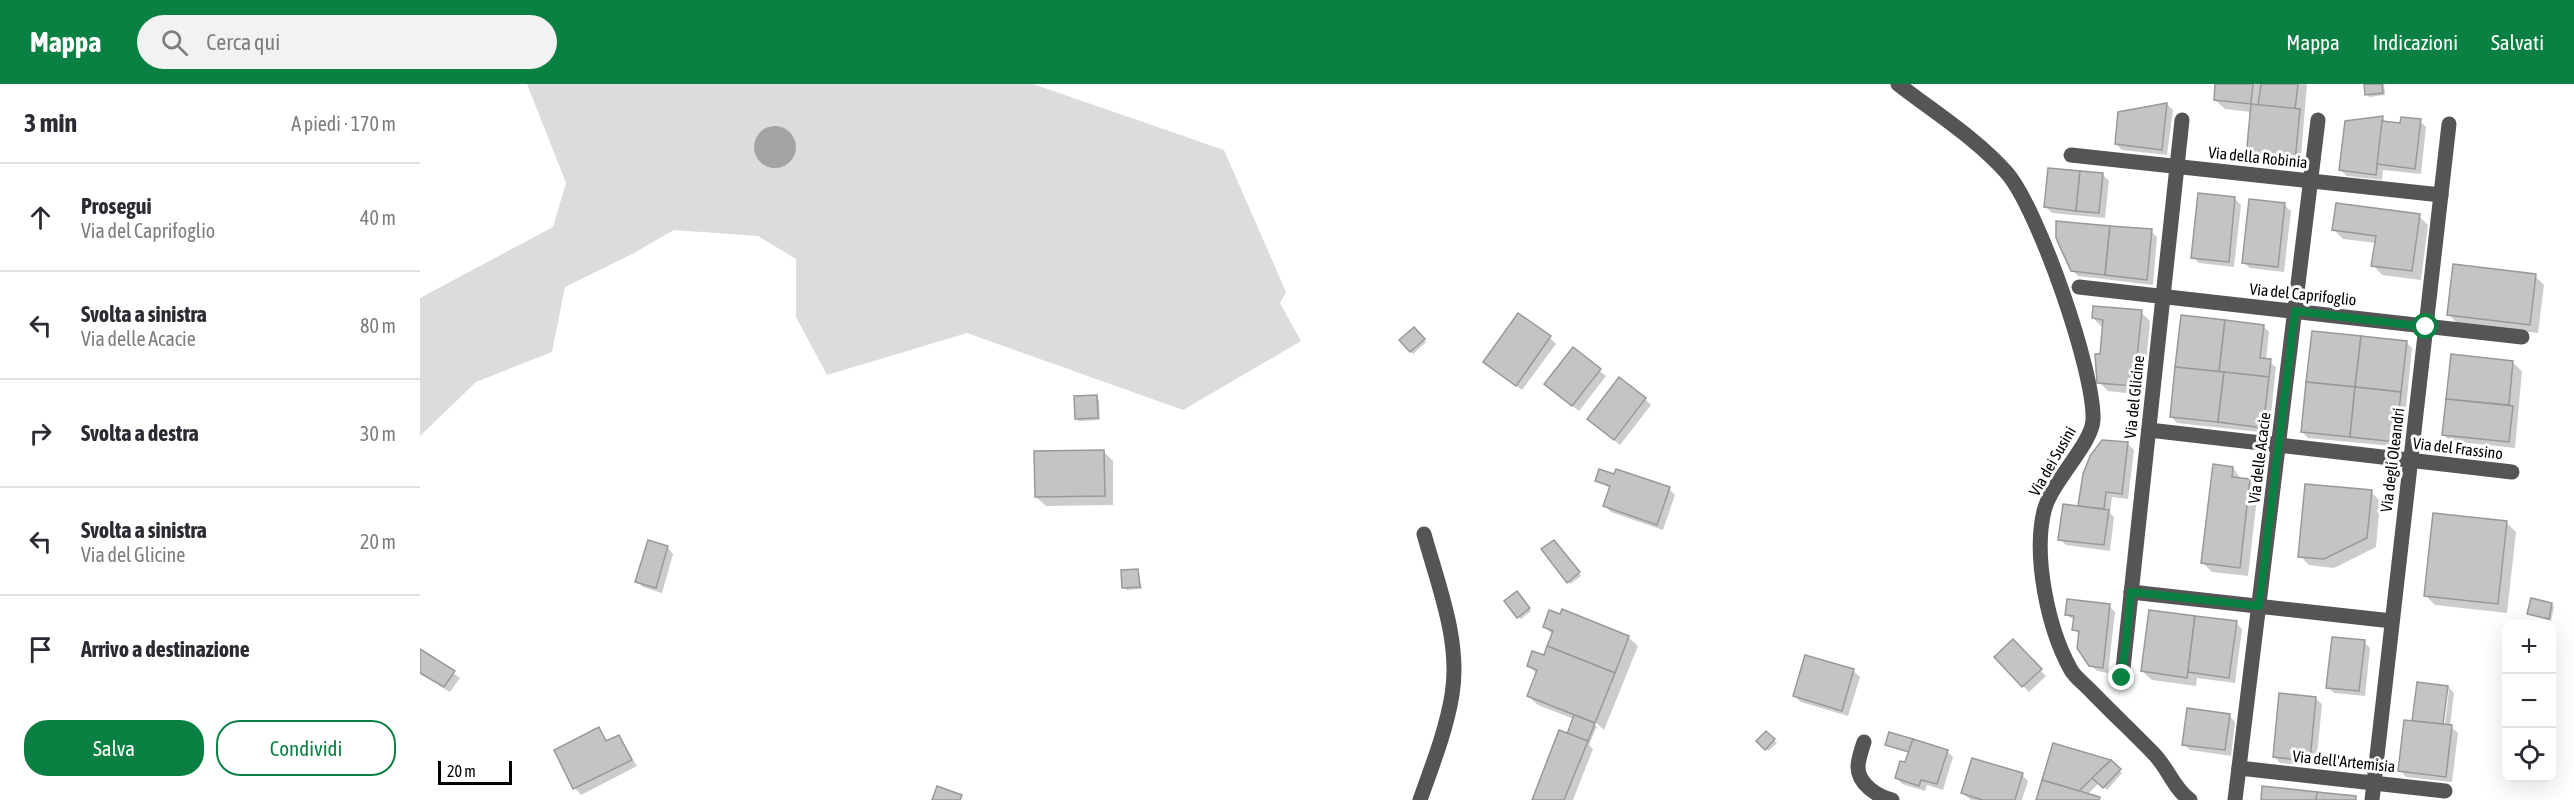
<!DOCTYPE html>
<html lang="it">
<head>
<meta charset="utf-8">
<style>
  body { margin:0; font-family:"Asap Condensed",sans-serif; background:#f2f2f3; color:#2b2b33 }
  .controls { position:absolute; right:18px; bottom:18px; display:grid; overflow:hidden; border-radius:12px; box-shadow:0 6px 24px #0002 }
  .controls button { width:54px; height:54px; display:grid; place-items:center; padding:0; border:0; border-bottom:2px solid #e1e1e2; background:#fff; color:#2b2b33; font:30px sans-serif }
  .scale { position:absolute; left:18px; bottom:15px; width:74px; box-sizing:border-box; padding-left:6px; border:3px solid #000; border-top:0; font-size:16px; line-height:21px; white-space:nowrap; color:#000; -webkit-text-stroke:4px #fff; paint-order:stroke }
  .stop { position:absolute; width:18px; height:18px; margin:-14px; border:4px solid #0b8043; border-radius:50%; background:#fff }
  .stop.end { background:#0b8043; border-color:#fff; box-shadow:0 2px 6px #0008 }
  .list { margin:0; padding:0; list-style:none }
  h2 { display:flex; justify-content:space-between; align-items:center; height:78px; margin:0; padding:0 24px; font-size:26px }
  h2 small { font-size:20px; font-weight:400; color:#7c7c81 }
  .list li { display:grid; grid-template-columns:39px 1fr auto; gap:18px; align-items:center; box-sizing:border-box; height:108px; padding:0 24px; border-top:2px solid #e1e1e2 }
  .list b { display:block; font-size:22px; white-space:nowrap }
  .list p { margin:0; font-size:20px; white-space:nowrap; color:#7c7c81 }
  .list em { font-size:20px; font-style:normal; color:#7c7c81 }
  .actions { display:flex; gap:12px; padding:18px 24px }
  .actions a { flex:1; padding:14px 0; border:2px solid #0b8043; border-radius:24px; text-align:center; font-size:21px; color:#0b8043 }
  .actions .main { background:#0b8043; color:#fff }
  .icon { flex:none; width:33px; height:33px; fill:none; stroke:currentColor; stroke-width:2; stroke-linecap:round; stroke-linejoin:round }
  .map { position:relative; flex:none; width:2154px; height:716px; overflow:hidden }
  header { display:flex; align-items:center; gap:36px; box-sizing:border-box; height:84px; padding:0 30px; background:#0b8043; color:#fff }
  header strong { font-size:28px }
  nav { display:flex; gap:33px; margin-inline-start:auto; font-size:21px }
  .search { width:420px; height:54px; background:#f2f2f3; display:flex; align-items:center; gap:15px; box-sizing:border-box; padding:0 21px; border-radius:33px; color:#7c7c81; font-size:22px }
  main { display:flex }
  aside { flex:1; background:#fff }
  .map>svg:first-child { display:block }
</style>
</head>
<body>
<header>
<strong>Mappa</strong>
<div class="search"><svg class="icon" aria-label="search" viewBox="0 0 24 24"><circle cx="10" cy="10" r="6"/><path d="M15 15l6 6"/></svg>Cerca qui</div>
<nav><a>Mappa</a><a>Indicazioni</a><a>Salvati</a></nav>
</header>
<main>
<aside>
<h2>3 min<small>A piedi · 170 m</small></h2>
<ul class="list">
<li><svg class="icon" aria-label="ahead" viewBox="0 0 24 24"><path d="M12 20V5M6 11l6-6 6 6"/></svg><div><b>Prosegui</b><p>Via del Caprifoglio</p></div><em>40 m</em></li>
<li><svg class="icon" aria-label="left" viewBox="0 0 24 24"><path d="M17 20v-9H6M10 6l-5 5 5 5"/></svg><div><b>Svolta a sinistra</b><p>Via delle Acacie</p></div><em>80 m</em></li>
<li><svg class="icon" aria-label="right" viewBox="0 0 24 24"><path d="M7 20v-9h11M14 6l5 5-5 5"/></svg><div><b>Svolta a destra</b></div><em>30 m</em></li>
<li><svg class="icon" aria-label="left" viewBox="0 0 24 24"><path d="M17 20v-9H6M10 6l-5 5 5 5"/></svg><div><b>Svolta a sinistra</b><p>Via del Glicine</p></div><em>20 m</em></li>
<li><svg class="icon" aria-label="arrive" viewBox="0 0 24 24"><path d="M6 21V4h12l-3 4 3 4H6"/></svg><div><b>Arrivo a destinazione</b></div></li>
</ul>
<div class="actions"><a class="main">Salva</a><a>Condividi</a></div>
</aside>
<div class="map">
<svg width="2154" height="716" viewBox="0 0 2154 716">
  <rect width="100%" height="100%" fill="#fff"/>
  <!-- green -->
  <path fill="#dcdcdc" d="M 107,0 L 613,0 L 804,66 L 866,208 L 860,219 L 881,257 L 763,326 L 547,249 L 407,291 L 376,233 L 376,175 L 338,152 L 254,146 L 212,170 L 145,203 L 132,268 L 56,298 L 0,352 L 0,214 L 133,143 L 146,99 Z"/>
  <!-- water -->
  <circle fill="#a3a3a3" cx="355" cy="63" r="21"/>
  <!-- shadow -->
  <g fill="#0003" fill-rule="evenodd">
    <path d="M 1797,0 L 1887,0 L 1880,84 L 1833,79 L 1827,73 L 1831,28 L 1805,25 L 1795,16 Z"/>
    <path d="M 1945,0 L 1964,0 L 1965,11 L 1949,13 Z"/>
    <path d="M 1747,20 L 1753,26 L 1747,71 L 1702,66 L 1696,60 Z"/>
    <path d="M 1962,34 L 1968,39 L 1981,41 L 2000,37 L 2006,43 L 2001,90 L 1963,86 L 1962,96 L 1927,92 L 1920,86 Z"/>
    <path d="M 1683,91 L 1689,97 L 1685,134 L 1632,129 L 1626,123 Z"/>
    <path d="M 1815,115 L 1821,121 L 1814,183 L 1779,179 L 1773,173 Z"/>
    <path d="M 1864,121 L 1871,127 L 1864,188 L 1830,184 L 1823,178 Z"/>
    <path d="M 1999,132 L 2008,141 L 2001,196 L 1962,191 L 1953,181 L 1956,159 L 1923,155 L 1914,146 Z"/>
    <path d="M 1731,147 L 1737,153 L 1733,201 L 1658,192 L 1652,186 Z"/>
    <path d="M 2115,192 L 2124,201 L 2118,249 L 2038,240 L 2029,231 Z"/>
    <path d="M 1721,228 L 1730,237 L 1723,311 L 1688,307 L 1679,298 L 1682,243 L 1673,234 Z"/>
    <path d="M 1843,242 L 1849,248 L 1846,276 L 1856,283 L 1849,349 L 1757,339 L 1751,332 Z"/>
    <path d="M 994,245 L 1006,258 L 993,270 L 981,257 Z"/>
    <path d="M 1130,254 L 1136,260 L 1102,306 L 1065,278 Z"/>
    <path d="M 1986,258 L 1992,264 L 1982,363 L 1888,354 L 1882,348 Z"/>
    <path d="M 1153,265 L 1186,292 L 1159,327 L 1132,306 Z"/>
    <path d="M 2032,272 L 2092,278 L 2102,287 L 2095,364 L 2030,357 L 2024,351 Z"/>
    <path d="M 676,313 L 679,316 L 680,336 L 659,337 L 656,334 Z"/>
    <path d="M 1225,315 L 1231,321 L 1200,361 L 1169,335 Z"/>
    <path d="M 1707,359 L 1714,366 L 1708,415 L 1692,413 L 1690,429 L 1694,433 L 1690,467 L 1646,461 L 1640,455 Z"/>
    <path d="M 683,367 L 693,377 L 693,421 L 626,422 L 616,413 Z"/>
    <path d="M 1813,384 L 1822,396 L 1829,397 L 1838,406 L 1828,492 L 1792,488 L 1783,479 Z"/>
    <path d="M 1177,396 L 1249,405 L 1255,411 L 1243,446 L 1191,428 L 1185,422 L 1191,405 Z"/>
    <path d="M 1951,408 L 1960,417 L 1956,463 L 1914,484 L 1889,481 L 1880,472 Z"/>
    <path d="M 2087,439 L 2096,448 L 2087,529 L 2015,521 L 2005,511 Z"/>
    <path d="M 1136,460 L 1161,492 L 1150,500 L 1148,498 Z"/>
    <path d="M 247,463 L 253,470 L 242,509 L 223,503 L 217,497 Z"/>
    <path d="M 718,486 L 722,505 L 707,506 L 704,504 Z"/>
    <path d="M 1099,511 L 1111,527 L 1101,535 L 1098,533 Z"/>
    <path d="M 2132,520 L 2134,523 L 2131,537 L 2109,529 Z"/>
    <path d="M 1689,522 L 1695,528 L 1688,589 L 1677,587 L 1671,581 L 1660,551 L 1654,545 L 1655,537 L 1646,530 Z"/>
    <path d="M 1730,527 L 1816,539 L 1822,545 L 1815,599 L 1777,594 L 1776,602 L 1732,596 L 1722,587 Z"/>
    <path d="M 1124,542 L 1208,553 L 1218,562 L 1184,646 L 1170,633 L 1168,635 L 1179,645 L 1176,644 L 1169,661 L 1173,665 L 1153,716 L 1113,716 L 1140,648 L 1148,652 L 1154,635 L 1118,621 L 1108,612 L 1117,590 L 1108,581 L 1124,573 L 1133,551 Z"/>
    <path d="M 1593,558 L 1626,592 L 1609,608 L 1576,574 Z"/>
    <path d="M 1944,558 L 1950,564 L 1945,612 L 1914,609 L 1908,603 Z"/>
    <path d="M 0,567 L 40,594 L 30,608 L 0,590 Z"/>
    <path d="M 1433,587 L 1440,593 L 1428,632 L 1381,618 L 1374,612 Z"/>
    <path d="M 2028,603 L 2034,609 L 2030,642 L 2038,649 L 2032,698 L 1986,693 L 1980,686 L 1994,638 ZM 2026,606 L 2029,606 L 2024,648 L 2021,648 Z"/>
    <path d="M 1895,614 L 1902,620 L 1896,682 L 1860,679 L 1854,672 Z"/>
    <path d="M 1809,631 L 1815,638 L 1811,672 L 1770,666 L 1764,660 Z"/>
    <path d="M 179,645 L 188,658 L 199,653 L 217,682 L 161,711 L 155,704 L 136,666 Z"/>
    <path d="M 1346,649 L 1357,659 L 1348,667 L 1338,657 Z"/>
    <path d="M 1634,661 L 1690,677 L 1702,689 L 1687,706 L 1679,699 L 1667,711 L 1681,716 L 1618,716 Z"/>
    <path d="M 1527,667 L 1533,673 L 1523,706 L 1507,701 L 1505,707 L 1482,700 L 1476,693 L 1486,680 Z"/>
    <path d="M 1602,691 L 1608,697 L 1602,716 L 1551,716 L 1542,709 Z"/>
  </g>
  <!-- building -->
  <g fill="#c4c4c4" stroke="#999" stroke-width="1.5">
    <path d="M 1795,0 L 1833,0 L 1831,20 L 1794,16 Z"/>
    <path d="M 1841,0 L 1878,0 L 1875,25 L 1838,21 Z"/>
    <path d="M 1944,0 L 1962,0 L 1963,9 L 1945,11 Z"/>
    <path d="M 1747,19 L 1742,66 L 1695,60 L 1698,28 Z"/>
    <path d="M 1831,20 L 1880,25 L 1875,78 L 1826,73 Z"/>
    <path d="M 1963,32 L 1956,91 L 1919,86 L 1925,37 Z"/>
    <path d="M 1981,33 L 2001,35 L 1995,85 L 1957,80 L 1962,37 L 1980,39 Z"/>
    <path d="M 1628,84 L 1660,87 L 1656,127 L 1624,123 Z"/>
    <path d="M 1660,87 L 1683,89 L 1679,129 L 1656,127 Z"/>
    <path d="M 1778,109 L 1815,113 L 1809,178 L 1771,174 Z"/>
    <path d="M 1829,115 L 1865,119 L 1858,183 L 1822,179 Z"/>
    <path d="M 1916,119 L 2000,130 L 1992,187 L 1951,182 L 1956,152 L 1912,146 Z"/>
    <path d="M 1636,137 L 1690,142 L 1685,191 L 1651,187 L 1636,154 Z"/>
    <path d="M 1690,142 L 1732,145 L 1727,196 L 1685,191 Z"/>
    <path d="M 2033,180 L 2116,190 L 2110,241 L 2027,231 Z"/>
    <path d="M 1673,222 L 1722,226 L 1714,302 L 1677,299 L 1675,270 L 1680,270 L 1683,236 L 1672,234 Z"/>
    <path d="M 1098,229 L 1131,252 L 1096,302 L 1063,278 Z"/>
    <path d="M 1761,231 L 1805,236 L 1799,288 L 1755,283 Z"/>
    <path d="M 1805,236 L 1844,241 L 1840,274 L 1851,275 L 1849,293 L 1799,288 Z"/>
    <path d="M 994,243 L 1005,255 L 990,268 L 979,256 Z"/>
    <path d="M 1892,247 L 1941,252 L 1935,303 L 1886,298 Z"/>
    <path d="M 1941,252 L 1987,257 L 1981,308 L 1935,303 Z"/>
    <path d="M 1153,263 L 1181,285 L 1152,322 L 1124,300 Z"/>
    <path d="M 2031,270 L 2093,277 L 2089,321 L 2026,315 Z"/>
    <path d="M 1755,283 L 1804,288 L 1798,338 L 1750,333 Z"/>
    <path d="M 1804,288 L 1849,293 L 1843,344 L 1798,338 Z"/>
    <path d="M 1199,293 L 1226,314 L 1194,356 L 1167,335 Z"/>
    <path d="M 1886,298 L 1935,303 L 1930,353 L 1881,348 Z"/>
    <path d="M 1935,303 L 1981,308 L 1976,358 L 1930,353 Z"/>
    <path d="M 677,311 L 678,334 L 655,335 L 654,312 Z"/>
    <path d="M 2026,315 L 2093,322 L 2089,358 L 2022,351 Z"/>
    <path d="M 1682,356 L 1708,358 L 1702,410 L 1686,408 L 1684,425 L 1658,422 L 1663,390 L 1670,372 Z"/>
    <path d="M 684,366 L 685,412 L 615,413 L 614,367 Z"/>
    <path d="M 1793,380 L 1813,383 L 1812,393 L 1830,395 L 1820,484 L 1781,479 Z"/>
    <path d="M 1179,385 L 1194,390 L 1196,385 L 1250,403 L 1237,441 L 1183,422 L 1190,402 L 1175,397 Z"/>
    <path d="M 1885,400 L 1952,406 L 1947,454 L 1904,475 L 1878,473 Z"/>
    <path d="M 1643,420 L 1689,426 L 1684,461 L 1638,456 Z"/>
    <path d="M 2013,429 L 2087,437 L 2078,520 L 2004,512 Z"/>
    <path d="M 228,456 L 248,462 L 236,504 L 215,498 Z"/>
    <path d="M 1134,456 L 1160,488 L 1147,499 L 1121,465 Z"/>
    <path d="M 718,485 L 720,503 L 702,504 L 701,486 Z"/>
    <path d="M 1097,507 L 1110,524 L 1097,534 L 1084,517 Z"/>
    <path d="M 2111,514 L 2132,519 L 2129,535 L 2107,530 Z"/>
    <path d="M 1647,515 L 1690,520 L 1683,584 L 1669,582 L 1657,564 L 1659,547 L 1652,546 L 1654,532 L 1645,531 Z"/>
    <path d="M 1142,525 L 1209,552 L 1195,589 L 1127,562 L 1133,547 L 1123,543 L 1129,526 L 1140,530 Z"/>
    <path d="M 1729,526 L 1775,532 L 1767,594 L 1721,587 Z"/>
    <path d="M 1775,532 L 1817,537 L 1809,594 L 1768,588 Z"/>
    <path d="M 1912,553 L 1945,556 L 1939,607 L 1906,604 Z"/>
    <path d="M 1593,555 L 1622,585 L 1602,603 L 1574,573 Z"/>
    <path d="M 1127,562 L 1195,589 L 1175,639 L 1107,612 L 1117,586 L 1107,582 L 1112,567 L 1124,571 Z"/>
    <path d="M 0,565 L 35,587 L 24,603 L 0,589 Z"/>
    <path d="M 1385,571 L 1434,585 L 1422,627 L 1373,612 Z"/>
    <path d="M 1997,598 L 2028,602 L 2023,640 L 1992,637 Z"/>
    <path d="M 1859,609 L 1896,613 L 1890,677 L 1853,673 Z"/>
    <path d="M 1767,624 L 1810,630 L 1805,666 L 1762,661 Z"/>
    <path d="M 1154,631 L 1175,639 L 1168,657 L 1147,650 Z"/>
    <path d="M 1984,636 L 2032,641 L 2026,693 L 1978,687 Z"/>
    <path d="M 179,643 L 186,657 L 199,651 L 212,676 L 153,705 L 134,666 Z"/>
    <path d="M 1139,646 L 1168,657 L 1144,716 L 1112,716 Z"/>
    <path d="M 1346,647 L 1355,655 L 1345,666 L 1336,657 Z"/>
    <path d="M 1469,648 L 1493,655 L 1489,668 L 1465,661 Z"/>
    <path d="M 1493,655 L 1528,666 L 1517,700 L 1501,696 L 1499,702 L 1475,694 L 1480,677 L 1485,678 Z"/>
    <path d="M 1633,659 L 1691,676 L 1659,707 L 1622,696 Z"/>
    <path d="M 1552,674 L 1603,689 L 1595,716 L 1562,716 L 1541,709 Z"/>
    <path d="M 1691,676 L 1701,685 L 1683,704 L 1672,694 Z"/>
    <path d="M 1622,696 L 1680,713 L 1679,716 L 1616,716 Z"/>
    <path d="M 517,702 L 542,711 L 540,716 L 512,716 Z"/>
    <path d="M 1842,702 L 1897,708 L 1896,716 L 1841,716 Z"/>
    <path d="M 1897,708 L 1936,712 L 1936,716 L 1896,716 Z"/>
  </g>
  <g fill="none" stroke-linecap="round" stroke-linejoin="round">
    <!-- minor -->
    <g stroke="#555" stroke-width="15">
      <path d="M 1478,0 C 1514,28 1556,54 1587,89 C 1618,125 1675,288 1673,336 C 1672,360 1631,398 1624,427 C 1613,473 1628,545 1651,586 C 1655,593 1664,600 1670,606 C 1691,628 1713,648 1734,670 C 1748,684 1754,705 1770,716"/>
      <path d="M 1651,71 L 2021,111"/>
      <path d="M 1659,203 L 2102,253"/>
      <path d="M 1729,346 L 2092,388"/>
      <path d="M 1711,508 L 1972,537"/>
      <path d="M 1702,594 L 1762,36"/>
      <path d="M 1444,658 C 1442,665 1438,675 1438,683 C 1438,700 1457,712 1472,716"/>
      <path d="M 1819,684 L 2025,707"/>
      <path d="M 1000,716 C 1012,682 1026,647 1032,611 C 1041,557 1018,501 1004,450"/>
      <path d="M 1815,716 L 1898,36"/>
      <path d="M 1952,716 L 2029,40"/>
    </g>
  </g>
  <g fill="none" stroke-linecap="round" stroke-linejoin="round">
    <!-- route -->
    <path stroke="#0b8043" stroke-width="8" d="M 1702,594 L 1711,508 L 1839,522 L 1875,227 L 2006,243"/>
  </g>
  <g text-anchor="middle" stroke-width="6" stroke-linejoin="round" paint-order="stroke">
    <!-- street labels -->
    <g font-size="16" fill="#000" stroke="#fff">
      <text transform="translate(1838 73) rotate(6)" y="6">Via della Robinia</text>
      <text transform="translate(1883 210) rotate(6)" y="6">Via del Caprifoglio</text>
      <text transform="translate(1714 313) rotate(-84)" y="6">Via del Glicine</text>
      <text transform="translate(2038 364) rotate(7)" y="6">Via del Frassino</text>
      <text transform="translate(1839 374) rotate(-83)" y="6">Via delle Acacie</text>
      <text transform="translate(1972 376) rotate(-83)" y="6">Via degli Oleandri</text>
      <text transform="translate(1632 377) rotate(-60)" y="6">Via dei Susini</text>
      <text transform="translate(1924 677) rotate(6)" y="6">Via dell'Artemisia</text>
    </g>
  </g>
</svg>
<div class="controls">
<button>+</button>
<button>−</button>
<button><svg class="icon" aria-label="locate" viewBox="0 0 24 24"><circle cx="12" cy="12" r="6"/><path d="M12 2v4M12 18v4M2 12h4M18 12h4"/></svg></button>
</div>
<div class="scale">20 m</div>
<div class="stop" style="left:2006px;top:243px"></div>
<div class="stop end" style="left:1702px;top:594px"></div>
</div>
</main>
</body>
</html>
